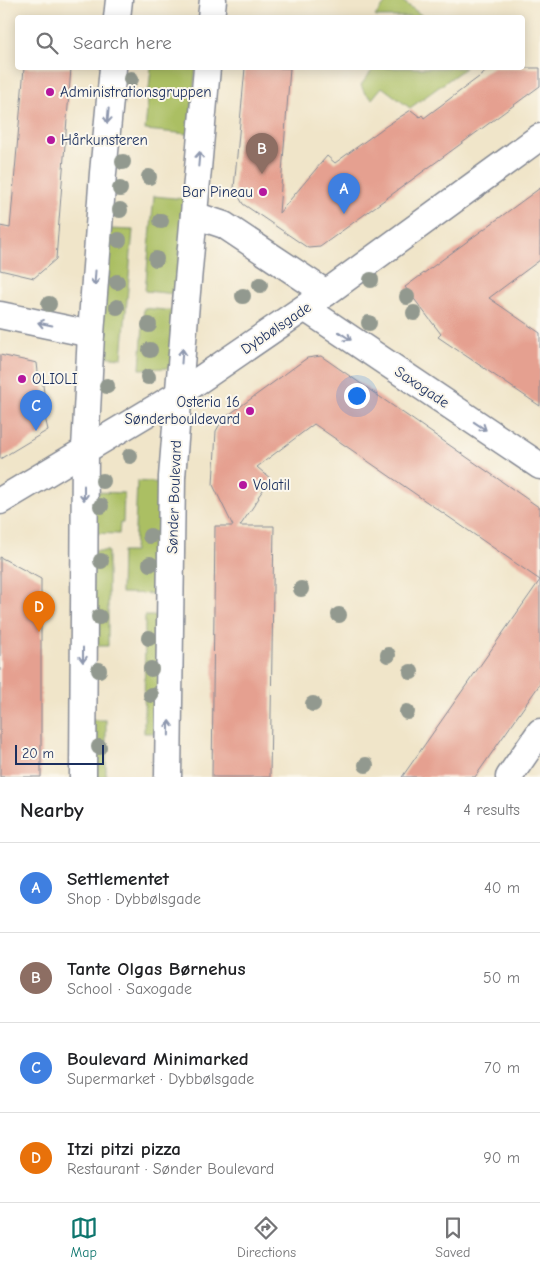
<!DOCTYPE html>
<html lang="en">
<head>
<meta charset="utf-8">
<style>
  body { margin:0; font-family:"Comic Neue",sans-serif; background:#f2f2f2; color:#202124 }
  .scale { position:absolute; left:15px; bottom:12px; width:89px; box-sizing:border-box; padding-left:5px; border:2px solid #1b2f5e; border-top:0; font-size:14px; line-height:18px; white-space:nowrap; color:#1b2f5e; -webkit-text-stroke:4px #fbf7ec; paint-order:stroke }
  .you { position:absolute; left:356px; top:395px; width:18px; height:18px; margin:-12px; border:4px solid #fff; border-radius:50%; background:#1a73e8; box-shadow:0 0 0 8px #1a73e833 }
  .badge { display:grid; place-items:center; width:32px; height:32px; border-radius:50%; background:#0f766e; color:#fff; font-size:16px; font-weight:700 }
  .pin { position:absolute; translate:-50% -41px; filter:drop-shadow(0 1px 2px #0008) }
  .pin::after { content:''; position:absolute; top:26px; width:18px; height:15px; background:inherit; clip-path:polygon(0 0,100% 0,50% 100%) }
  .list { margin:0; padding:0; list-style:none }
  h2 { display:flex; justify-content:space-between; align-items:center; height:65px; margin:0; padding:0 20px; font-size:21px }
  h2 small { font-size:16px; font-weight:400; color:#757577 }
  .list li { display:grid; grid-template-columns:32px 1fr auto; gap:15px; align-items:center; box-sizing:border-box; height:90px; padding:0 20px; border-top:1px solid #e0e0e0 }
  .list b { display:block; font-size:19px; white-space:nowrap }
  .list p { margin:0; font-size:16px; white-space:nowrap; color:#757577 }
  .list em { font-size:16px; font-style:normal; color:#757577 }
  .icon { flex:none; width:28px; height:28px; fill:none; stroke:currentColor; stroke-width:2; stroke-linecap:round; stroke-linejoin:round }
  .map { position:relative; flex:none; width:540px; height:777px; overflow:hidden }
  .search { position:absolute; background:#fff; box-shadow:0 2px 12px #0003; left:15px; right:15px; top:15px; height:55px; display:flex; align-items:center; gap:12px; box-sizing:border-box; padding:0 18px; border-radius:5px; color:#757577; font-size:19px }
  .sheet { height:425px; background:#fff }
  nav { display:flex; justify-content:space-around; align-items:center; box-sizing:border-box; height:70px; border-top:1px solid #e0e0e0; background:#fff; font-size:14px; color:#757577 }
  nav a { display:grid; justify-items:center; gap:2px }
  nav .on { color:#0f766e }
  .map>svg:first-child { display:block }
</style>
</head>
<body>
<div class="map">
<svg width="540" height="777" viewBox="0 0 540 777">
  <rect width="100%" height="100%" fill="#fbf7ec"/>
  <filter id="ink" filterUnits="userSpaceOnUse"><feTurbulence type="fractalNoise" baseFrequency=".02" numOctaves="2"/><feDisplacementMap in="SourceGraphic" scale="10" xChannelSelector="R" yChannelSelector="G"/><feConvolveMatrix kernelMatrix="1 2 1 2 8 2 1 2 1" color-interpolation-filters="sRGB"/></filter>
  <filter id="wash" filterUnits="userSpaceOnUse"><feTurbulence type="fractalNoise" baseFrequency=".0096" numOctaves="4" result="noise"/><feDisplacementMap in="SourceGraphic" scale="20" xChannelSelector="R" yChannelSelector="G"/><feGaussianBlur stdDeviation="1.12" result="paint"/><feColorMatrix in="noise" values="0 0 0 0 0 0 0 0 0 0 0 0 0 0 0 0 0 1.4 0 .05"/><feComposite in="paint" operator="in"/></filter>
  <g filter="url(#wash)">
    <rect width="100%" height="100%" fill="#f0e5c9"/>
    <!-- green -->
    <g fill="#abbf63" stroke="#637760">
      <path d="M 388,0 L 401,0 L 424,17 L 377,17 L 375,16 Z"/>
      <path d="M 151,68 L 196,68 L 189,134 L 145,130 Z"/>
      <path d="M 374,68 L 465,68 L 410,108 L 382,87 L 372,99 L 364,92 L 361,85 Z"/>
      <path d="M 154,196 L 185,199 L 176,294 L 145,291 Z"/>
      <path d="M 109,229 L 133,230 L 122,358 L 99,356 Z"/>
      <path d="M 144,308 L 176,311 L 172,368 L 140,369 Z"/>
      <path d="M 137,481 L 164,483 L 159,594 L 121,593 L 122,552 L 134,552 Z"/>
      <path d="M 94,492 L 124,493 L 123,523 L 120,523 L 119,534 L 94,533 Z"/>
      <path d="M 93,551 L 108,551 L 108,646 L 92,646 Z"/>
      <path d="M 145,616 L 159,616 L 159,733 L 144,733 Z"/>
      <rect x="92" y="720" width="14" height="57"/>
    </g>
    <g id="blocks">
      <!-- building -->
      <g fill="#e5a090">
        <path d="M 24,68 L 71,68 L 56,259 L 34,278 L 0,270 L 0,226 L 10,228 Z"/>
        <path d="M 245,68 L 290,68 L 279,213 L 327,156 L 335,163 L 386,126 L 411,110 L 420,117 L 422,115 L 424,118 L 491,68 L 540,68 L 540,86 L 320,247 L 308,248 L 243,204 L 234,188 Z"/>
        <path d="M 540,188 L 540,260 L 489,298 L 540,333 L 540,406 L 438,337 L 441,334 L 405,287 Z"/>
        <path d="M 0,355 L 37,363 L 39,380 L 42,379 L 47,412 L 44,413 L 48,430 L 0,459 Z"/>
        <path d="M 321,356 L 540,508 L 540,684 L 475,777 L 402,777 L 540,580 L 314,424 L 257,467 L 271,479 L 258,497 L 259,498 L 240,526 L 274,526 L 270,777 L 212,777 L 215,526 L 233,526 L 213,485 L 216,431 L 223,419 L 307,358 Z"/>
        <path d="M 0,557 L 41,579 L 41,777 L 0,777 Z"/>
      </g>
    </g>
  </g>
  <g filter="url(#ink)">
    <use href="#blocks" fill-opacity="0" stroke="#868a94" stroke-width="1"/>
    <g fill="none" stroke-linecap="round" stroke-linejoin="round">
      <!-- minor casing -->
      <g stroke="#868a94" stroke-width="29">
        <g id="minor">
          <path d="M 117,18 L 119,0"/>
          <path d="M 211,18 L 213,0"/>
          <path d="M 194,215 L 224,225 L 326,293"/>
          <path d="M 305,308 L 540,466"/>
          <path d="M 0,315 L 91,334"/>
          <path d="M 0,501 L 179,394 L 326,293 L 540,137"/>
          <path d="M 83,777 L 85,449 L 91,334 L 103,173 L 113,68"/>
          <path d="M 168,777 L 172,477 L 186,303 L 207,68"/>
          <path d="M 509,777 L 540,732"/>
        </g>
      </g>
      <!-- minor -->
      <use href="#minor" stroke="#fff" stroke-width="26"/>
    </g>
    <!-- trees -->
    <g fill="#92998f">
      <circle cx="131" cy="79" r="8"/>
      <circle cx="123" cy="162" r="8"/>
      <circle cx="149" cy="177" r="8"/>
      <circle cx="120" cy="189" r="8"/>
      <circle cx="120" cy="210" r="8"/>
      <circle cx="161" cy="221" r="8"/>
      <circle cx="119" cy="240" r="8"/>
      <circle cx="156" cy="259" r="8"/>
      <circle cx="371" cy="280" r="8"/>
      <circle cx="117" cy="282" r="8"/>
      <circle cx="260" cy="285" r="8"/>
      <circle cx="243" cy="296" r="8"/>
      <circle cx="407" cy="297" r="8"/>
      <circle cx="49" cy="304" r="8"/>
      <circle cx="117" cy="307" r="8"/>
      <circle cx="414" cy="313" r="8"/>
      <circle cx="369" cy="323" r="8"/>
      <circle cx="149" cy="325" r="8"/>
      <circle cx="150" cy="350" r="8"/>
      <circle cx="148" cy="377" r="8"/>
      <circle cx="107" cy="386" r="8"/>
      <circle cx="130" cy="456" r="8"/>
      <circle cx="103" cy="481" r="8"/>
      <circle cx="101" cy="506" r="8"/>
      <circle cx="150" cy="536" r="8"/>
      <circle cx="101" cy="561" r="8"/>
      <circle cx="150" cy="564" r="8"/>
      <circle cx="301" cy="589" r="8"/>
      <circle cx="339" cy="615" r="8"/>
      <circle cx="99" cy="617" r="8"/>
      <circle cx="149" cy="638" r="8"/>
      <circle cx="388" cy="655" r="8"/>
      <circle cx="151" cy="669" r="8"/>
      <circle cx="99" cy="670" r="8"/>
      <circle cx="411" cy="672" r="8"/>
      <circle cx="151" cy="695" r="8"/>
      <circle cx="313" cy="704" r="8"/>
      <circle cx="407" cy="712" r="8"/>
      <circle cx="99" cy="747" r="8"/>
      <circle cx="366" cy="765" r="8"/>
    </g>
    <!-- one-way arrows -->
    <defs><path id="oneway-shaft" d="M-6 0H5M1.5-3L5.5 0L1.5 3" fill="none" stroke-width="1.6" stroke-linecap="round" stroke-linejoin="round" transform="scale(1.25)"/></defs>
    <g stroke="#8d97ae">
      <use href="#oneway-shaft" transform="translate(108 116) rotate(95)"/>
      <use href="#oneway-shaft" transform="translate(199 159) rotate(-85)"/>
      <use href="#oneway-shaft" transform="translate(95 278) rotate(94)"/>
      <use href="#oneway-shaft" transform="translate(45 324) rotate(-168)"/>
      <use href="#oneway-shaft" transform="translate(345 336) rotate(34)"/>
      <use href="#oneway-shaft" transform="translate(182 356) rotate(-86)"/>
      <use href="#oneway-shaft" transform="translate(480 426) rotate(34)"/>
      <use href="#oneway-shaft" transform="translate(84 493) rotate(90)"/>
      <use href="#oneway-shaft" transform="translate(83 655) rotate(90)"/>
      <use href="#oneway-shaft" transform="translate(169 728) rotate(-89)"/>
    </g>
  </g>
  <!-- markers -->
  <g fill="#b5179e" stroke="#fbf7ec" stroke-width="2">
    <circle cx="50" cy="92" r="5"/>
    <circle cx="51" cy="140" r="5"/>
    <circle cx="263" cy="192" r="5"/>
    <circle cx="22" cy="379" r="5"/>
    <circle cx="250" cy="411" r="5"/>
    <circle cx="243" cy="485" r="5"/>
  </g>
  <g text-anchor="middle" stroke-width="4" stroke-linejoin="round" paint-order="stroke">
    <!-- poi labels -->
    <g font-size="15" fill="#1b2f5e" stroke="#fbf7ec" text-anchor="start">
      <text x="60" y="97">Administrationsgruppen</text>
      <text x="61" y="145">Hårkunsteren</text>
      <text x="253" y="197" text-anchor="end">Bar Pineau</text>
      <text x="32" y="384">OLIOLI</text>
      <text x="240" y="407" text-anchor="end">Osteria 16<tspan x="240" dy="17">Sønderbouldevard</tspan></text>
      <text x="253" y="490">Volatil</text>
    </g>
    <!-- street labels -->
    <g font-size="15" fill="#1b2f5e" stroke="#fbf7ec">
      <text transform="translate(276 328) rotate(-34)" y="5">Dybbølsgade</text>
      <text transform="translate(422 387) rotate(34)" y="5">Saxogade</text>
      <text transform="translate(174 497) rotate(-88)" y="5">Sønder Boulevard</text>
    </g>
  </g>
</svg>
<div class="scale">20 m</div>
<div class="you"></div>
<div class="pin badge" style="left:344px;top:214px;background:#3f7fe0">A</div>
<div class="pin badge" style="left:262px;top:174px;background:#8d6e63">B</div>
<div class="pin badge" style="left:36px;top:431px;background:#3f7fe0">C</div>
<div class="pin badge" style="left:39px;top:632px;background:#e8710a">D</div>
<div class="search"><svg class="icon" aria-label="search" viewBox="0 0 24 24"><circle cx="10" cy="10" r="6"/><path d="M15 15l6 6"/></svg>Search here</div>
</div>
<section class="sheet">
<h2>Nearby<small>4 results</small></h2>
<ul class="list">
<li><span class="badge" style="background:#3f7fe0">A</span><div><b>Settlementet</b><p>Shop · Dybbølsgade</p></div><em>40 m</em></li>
<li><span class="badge" style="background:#8d6e63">B</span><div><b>Tante Olgas Børnehus</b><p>School · Saxogade</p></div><em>50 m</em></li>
<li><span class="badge" style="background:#3f7fe0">C</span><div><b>Boulevard Minimarked</b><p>Supermarket · Dybbølsgade</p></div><em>70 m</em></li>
<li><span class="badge" style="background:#e8710a">D</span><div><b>Itzi pitzi pizza</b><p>Restaurant · Sønder Boulevard</p></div><em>90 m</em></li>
</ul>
</section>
<nav>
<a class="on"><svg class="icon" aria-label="map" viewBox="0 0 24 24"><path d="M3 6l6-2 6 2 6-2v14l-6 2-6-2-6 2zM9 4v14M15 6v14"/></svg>Map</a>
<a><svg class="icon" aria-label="directions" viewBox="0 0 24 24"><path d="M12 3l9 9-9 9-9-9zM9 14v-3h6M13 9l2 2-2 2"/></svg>Directions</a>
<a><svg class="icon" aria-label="saved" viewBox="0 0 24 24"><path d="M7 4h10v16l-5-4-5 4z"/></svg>Saved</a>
</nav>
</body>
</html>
